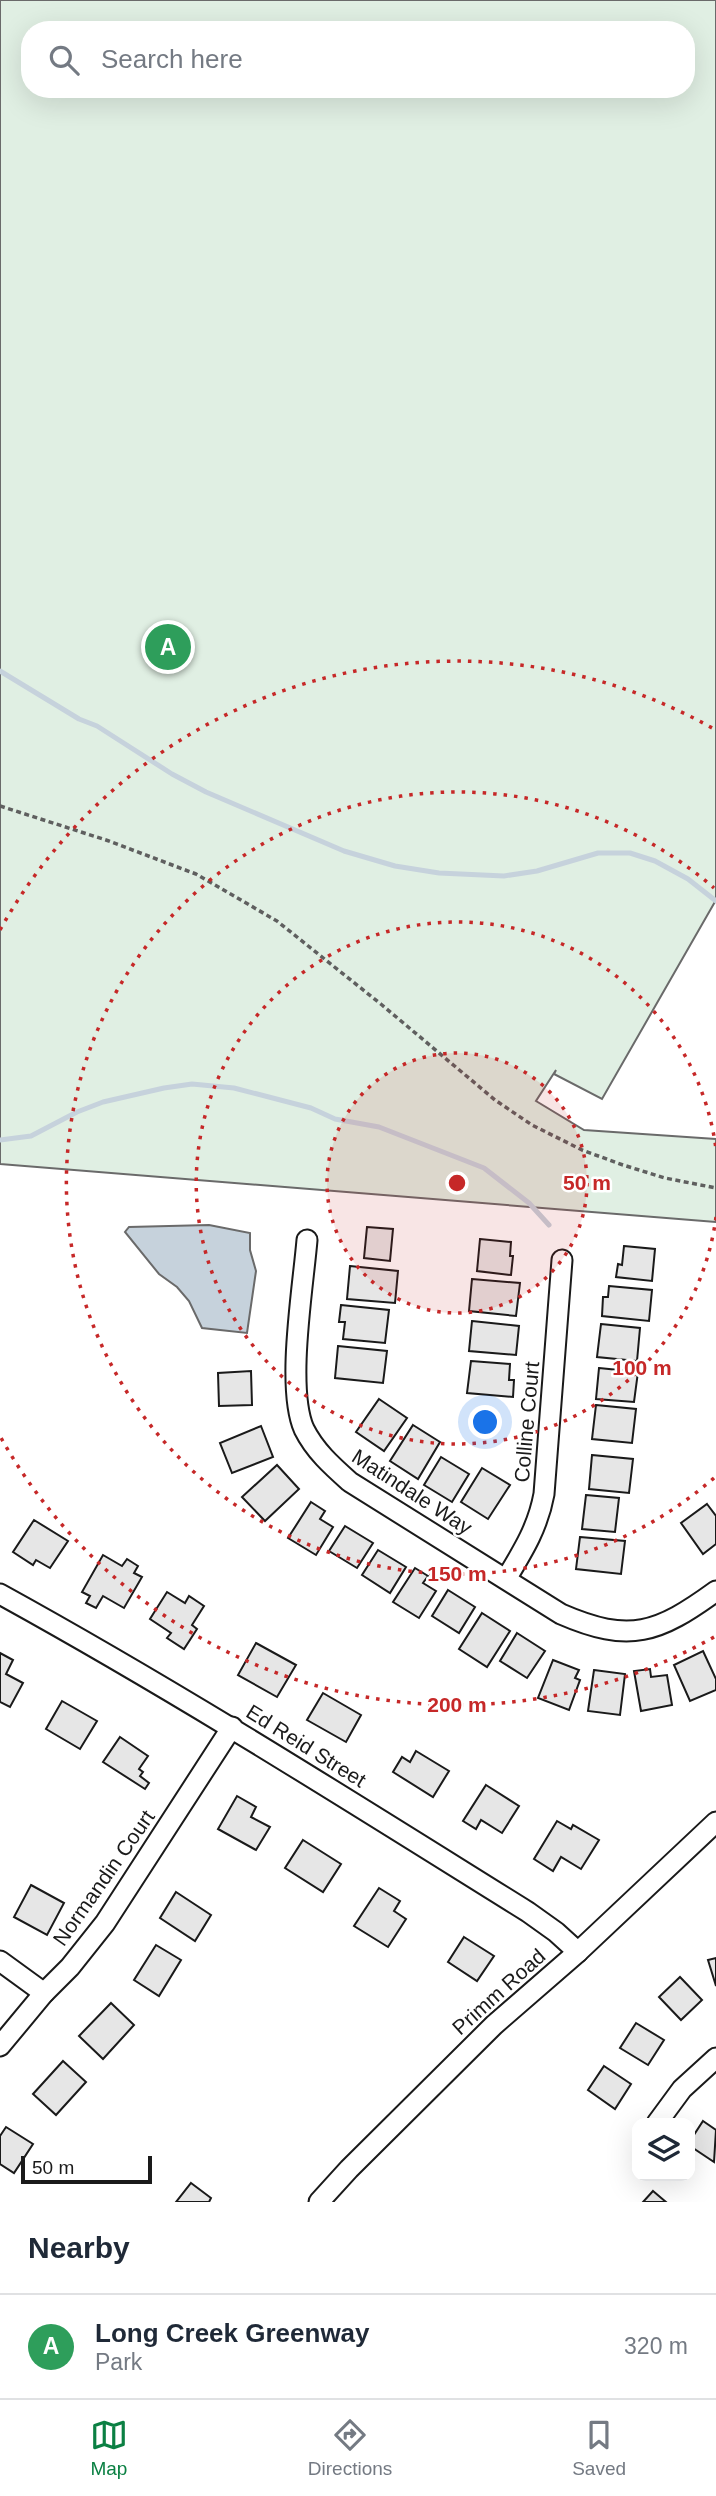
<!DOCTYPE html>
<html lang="en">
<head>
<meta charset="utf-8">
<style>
  body { margin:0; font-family:Helvetica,sans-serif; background:#f6f6f7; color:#1f2937 }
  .controls { position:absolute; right:21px; bottom:21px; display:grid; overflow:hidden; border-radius:14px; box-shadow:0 7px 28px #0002 }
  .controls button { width:63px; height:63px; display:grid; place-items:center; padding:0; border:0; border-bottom:2px solid #e0e1e3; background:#fff; color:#1f2937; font:35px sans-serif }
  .scale { position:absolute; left:21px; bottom:18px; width:131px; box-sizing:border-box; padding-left:7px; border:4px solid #1a1a1a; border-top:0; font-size:19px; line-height:24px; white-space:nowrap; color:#1a1a1a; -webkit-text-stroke:5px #fff; paint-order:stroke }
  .you { position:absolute; left:486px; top:1423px; width:24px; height:24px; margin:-18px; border:5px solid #fff; border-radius:50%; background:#1a73e8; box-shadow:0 0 0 10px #1a73e833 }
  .badge { display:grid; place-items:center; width:46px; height:46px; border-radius:50%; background:#0b8043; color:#fff; font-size:23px; font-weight:700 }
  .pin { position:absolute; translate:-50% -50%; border:4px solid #fff; box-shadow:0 2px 7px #0006 }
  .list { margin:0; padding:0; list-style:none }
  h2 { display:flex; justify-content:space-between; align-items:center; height:91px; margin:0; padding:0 28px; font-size:30px }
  h2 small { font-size:23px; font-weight:400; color:#747a83 }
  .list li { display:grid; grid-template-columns:46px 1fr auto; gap:21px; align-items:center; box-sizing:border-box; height:105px; padding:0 28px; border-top:2px solid #e0e1e3 }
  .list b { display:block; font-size:26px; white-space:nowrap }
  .list p { margin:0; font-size:23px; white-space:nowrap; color:#747a83 }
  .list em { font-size:23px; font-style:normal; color:#747a83 }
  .icon { flex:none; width:38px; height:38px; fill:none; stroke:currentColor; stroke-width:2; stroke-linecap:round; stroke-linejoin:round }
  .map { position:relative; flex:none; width:716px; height:2202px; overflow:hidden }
  .search { position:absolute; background:#fff; box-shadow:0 7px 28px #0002; left:21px; right:21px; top:21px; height:77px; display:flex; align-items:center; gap:18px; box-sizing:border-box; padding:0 24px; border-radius:28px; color:#747a83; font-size:26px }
  .sheet { height:196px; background:#fff }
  nav { display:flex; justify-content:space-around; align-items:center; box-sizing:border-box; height:98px; border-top:2px solid #e0e1e3; background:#fff; font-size:19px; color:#747a83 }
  nav a { display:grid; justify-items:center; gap:4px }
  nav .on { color:#0b8043 }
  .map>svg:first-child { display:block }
</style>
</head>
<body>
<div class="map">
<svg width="716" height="2202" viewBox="0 0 716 2202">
  <rect width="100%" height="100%" fill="#fff"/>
  <!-- green -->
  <path fill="#e0efe3" stroke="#6a6a6a" stroke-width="2" fill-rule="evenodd" d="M 0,0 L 716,0 L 716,900 L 602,1099 L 554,1074 L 556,1070 L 536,1101 L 584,1130 L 716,1139 L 716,1222 L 0,1164 ZM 30,30 L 686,30 L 686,89 L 30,89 Z"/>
  <!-- water -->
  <path fill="#c6d2dc" stroke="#6a6a6a" stroke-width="2" d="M 209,1225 L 250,1233 L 250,1250 L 256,1271 L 247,1333 L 202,1328 L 189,1301 L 177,1287 L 159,1274 L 125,1232 L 129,1227 Z"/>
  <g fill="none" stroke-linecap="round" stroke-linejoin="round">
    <!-- stream -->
    <g stroke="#c6d2dc" stroke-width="5">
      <path d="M 0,671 L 79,719 L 97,726 L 172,774 L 206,792 L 344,851 L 395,866 L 439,873 L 504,876 L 537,871 L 598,853 L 630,853 L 655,861 L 688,879 L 716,901"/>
      <path d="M 0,1140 L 31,1136 L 77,1112 L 103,1102 L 164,1088 L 192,1084 L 234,1088 L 311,1108 L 335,1119 L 379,1127 L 484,1168 L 529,1203 L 549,1225"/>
    </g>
  </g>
  <!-- building -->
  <g fill="#e6e6e6" stroke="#1a1a1a" stroke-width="2">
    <path d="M 367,1227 L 393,1229 L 390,1261 L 364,1258 Z"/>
    <path d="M 480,1239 L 511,1242 L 510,1256 L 513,1256 L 511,1275 L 477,1271 Z"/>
    <path d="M 624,1246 L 655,1249 L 652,1281 L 616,1277 L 618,1264 L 622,1265 Z"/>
    <path d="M 350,1266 L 398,1271 L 395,1303 L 347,1299 Z"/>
    <path d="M 472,1279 L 520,1283 L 516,1316 L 469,1311 Z"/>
    <path d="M 609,1286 L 652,1290 L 649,1321 L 602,1316 L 603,1297 L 608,1297 Z"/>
    <path d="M 341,1305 L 389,1310 L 385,1343 L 343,1339 L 345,1322 L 339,1322 Z"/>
    <path d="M 472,1321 L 519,1326 L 516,1355 L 469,1351 Z"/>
    <path d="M 601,1324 L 640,1328 L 637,1361 L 597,1357 Z"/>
    <path d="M 338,1346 L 387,1351 L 383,1383 L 335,1378 Z"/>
    <path d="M 471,1361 L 510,1364 L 509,1380 L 514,1380 L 513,1397 L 467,1393 Z"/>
    <path d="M 599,1368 L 638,1372 L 634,1402 L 596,1399 Z"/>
    <path d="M 251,1371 L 252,1405 L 219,1406 L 218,1373 Z"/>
    <path d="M 379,1399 L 407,1418 L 384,1451 L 356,1432 Z"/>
    <path d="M 596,1405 L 636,1409 L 632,1443 L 592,1439 Z"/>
    <path d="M 413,1425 L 440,1442 L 418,1479 L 390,1461 Z"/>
    <path d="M 261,1426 L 273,1457 L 232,1473 L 220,1443 Z"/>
    <path d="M 592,1455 L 633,1459 L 629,1493 L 589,1489 Z"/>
    <path d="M 441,1457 L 469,1474 L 452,1502 L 424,1485 Z"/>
    <path d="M 277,1465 L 299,1489 L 265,1521 L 242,1497 Z"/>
    <path d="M 482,1468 L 510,1485 L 488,1519 L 461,1502 Z"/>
    <path d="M 586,1495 L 619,1498 L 615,1532 L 582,1529 Z"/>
    <path d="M 311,1502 L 325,1511 L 320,1519 L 333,1527 L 316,1555 L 288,1538 Z"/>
    <path d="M 707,1504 L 716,1516 L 716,1544 L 703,1554 L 681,1523 Z"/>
    <path d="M 34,1520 L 68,1541 L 50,1568 L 36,1560 L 33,1565 L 13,1552 Z"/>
    <path d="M 345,1526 L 373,1543 L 357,1568 L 329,1551 Z"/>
    <path d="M 580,1537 L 625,1541 L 621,1574 L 576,1569 Z"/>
    <path d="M 378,1550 L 406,1567 L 390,1593 L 362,1575 Z"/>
    <path d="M 103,1555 L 122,1566 L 127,1559 L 138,1566 L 134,1573 L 142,1577 L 124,1608 L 103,1596 L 96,1608 L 86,1603 L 90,1596 L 82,1592 Z"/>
    <path d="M 415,1568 L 428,1576 L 423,1583 L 436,1591 L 419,1618 L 393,1602 Z"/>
    <path d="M 448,1590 L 475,1607 L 459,1633 L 432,1616 Z"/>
    <path d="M 167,1592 L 185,1603 L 189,1596 L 204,1606 L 192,1625 L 197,1629 L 184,1649 L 167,1638 L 171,1633 L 150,1619 Z"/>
    <path d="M 482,1613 L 510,1631 L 487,1667 L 459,1649 Z"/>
    <path d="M 517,1633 L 545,1651 L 527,1678 L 500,1661 Z"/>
    <path d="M 256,1643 L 296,1665 L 277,1697 L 238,1675 Z"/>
    <path d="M 703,1651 L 716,1679 L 716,1690 L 690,1701 L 674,1665 Z"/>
    <path d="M 0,1653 L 13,1660 L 6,1674 L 23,1683 L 10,1707 L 0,1702 Z"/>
    <path d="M 553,1660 L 579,1670 L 575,1678 L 580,1680 L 569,1710 L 538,1698 Z"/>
    <path d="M 650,1669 L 651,1677 L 667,1675 L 672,1705 L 641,1711 L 634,1671 Z"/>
    <path d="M 594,1670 L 625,1674 L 620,1715 L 588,1711 Z"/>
    <path d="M 323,1693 L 361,1715 L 346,1742 L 307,1720 Z"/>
    <path d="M 62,1701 L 97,1721 L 80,1749 L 46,1729 Z"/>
    <path d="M 120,1737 L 148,1756 L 139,1769 L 143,1772 L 140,1776 L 149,1783 L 145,1789 L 103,1762 Z"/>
    <path d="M 416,1751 L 449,1771 L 433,1797 L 393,1772 L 402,1757 L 410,1762 Z"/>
    <path d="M 486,1785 L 519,1806 L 502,1833 L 481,1820 L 476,1829 L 463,1821 Z"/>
    <path d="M 237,1796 L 256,1807 L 251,1817 L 270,1827 L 256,1850 L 218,1829 Z"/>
    <path d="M 557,1821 L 571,1829 L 573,1825 L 599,1840 L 581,1869 L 561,1857 L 553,1871 L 534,1859 Z"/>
    <path d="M 303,1840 L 341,1864 L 323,1892 L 285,1868 Z"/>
    <path d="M 31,1885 L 64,1903 L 47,1935 L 14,1917 Z"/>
    <path d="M 379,1888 L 400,1901 L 394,1911 L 406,1919 L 388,1947 L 354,1926 Z"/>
    <path d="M 176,1892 L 211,1915 L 195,1941 L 160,1918 Z"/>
    <path d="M 464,1937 L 494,1956 L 477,1981 L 448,1962 Z"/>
    <path d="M 156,1945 L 181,1960 L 159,1996 L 134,1980 Z"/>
    <path d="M 716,1958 L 716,1986 L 708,1960 Z"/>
    <path d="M 680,1977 L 702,2000 L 681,2020 L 659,1997 Z"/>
    <path d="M 111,2003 L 134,2025 L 103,2059 L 79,2036 Z"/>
    <path d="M 636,2023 L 664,2040 L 648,2065 L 620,2048 Z"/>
    <path d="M 63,2061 L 86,2082 L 56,2115 L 33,2094 Z"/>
    <path d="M 604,2066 L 631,2084 L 615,2109 L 588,2090 Z"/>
    <path d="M 703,2121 L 716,2130 L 714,2162 L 690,2146 L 690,2141 Z"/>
    <path d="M 6,2127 L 33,2144 L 14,2173 L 0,2164 L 0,2136 Z"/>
    <path d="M 191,2183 L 211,2198 L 209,2202 L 176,2202 Z"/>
    <path d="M 653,2191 L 666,2202 L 643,2202 Z"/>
  </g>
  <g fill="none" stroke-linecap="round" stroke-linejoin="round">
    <!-- minor casing -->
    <g stroke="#1a1a1a" stroke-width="23">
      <g id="minor">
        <path d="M 307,1240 C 303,1288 286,1388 304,1429 C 315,1451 332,1466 350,1482 L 561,1614 C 630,1644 658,1633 716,1591"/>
        <path d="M 506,1579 C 523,1551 538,1527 544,1494 L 562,1260"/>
        <path d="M 0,1594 C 180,1693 353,1803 528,1912 L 556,1932 L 578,1952"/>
        <path d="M 0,1961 L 44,1993"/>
        <path d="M 0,2046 L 44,1993 L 70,1967 L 105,1923 L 232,1727"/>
        <path d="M 657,2123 L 682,2089 L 716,2058"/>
        <path d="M 319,2202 L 349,2169 L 494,2025 L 578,1952 L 716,1822"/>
      </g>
    </g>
    <!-- path -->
    <path stroke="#5f5f5f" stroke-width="3.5" stroke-dasharray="5 3.5" stroke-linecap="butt" d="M 0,806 L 106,840 L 196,874 L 277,921 L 382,1005 L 495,1100 L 532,1125 L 582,1150 L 623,1165 L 665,1178 L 716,1188"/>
    <!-- minor -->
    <use href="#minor" stroke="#fff" stroke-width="19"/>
  </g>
  <!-- distance rings -->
  <circle cx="457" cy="1183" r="130" fill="#c62828" fill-opacity=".12"/>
  <g fill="none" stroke="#c62828" stroke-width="3.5" stroke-dasharray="3.5 7">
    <circle cx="457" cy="1183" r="130"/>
    <path d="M716 1217A261 261 0 1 1 716 1149"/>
    <path d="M714 1478A391 391 0 1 1 714 888"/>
    <path d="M714 1637A522 522 0 0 1 0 1436M0 930A522 522 0 0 1 714 729"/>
  </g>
  <g text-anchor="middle" stroke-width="5" stroke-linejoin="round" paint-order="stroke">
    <!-- street labels -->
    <g font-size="21" fill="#1a1a1a" stroke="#fff">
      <text transform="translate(527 1422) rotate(-85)" y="7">Colline Court</text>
      <text transform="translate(412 1492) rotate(33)" y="7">Matindale Way</text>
      <text transform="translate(306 1746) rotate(32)" y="7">Ed Reid Street</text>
      <text transform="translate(104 1878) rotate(-55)" y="7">Normandin Court</text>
      <text transform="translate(499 1992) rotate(-42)" y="7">Primm Road</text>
    </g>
  </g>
  <circle cx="457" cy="1183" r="10" fill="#c62828" stroke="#fff" stroke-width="3.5"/>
  <g font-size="21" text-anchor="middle" font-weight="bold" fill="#c62828" stroke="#fff" stroke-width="5" stroke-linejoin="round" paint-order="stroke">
    <text x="587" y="1190">50 m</text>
    <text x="642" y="1375">100 m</text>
    <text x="457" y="1581">150 m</text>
    <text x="457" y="1712">200 m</text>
  </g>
</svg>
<div class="controls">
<button><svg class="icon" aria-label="layers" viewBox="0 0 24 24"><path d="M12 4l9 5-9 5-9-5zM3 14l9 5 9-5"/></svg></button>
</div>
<div class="scale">50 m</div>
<div class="you"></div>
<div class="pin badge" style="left:168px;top:647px;background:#2e9e5b">A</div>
<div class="search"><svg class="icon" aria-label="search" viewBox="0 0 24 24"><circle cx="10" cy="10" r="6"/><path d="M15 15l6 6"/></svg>Search here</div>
</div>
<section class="sheet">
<h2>Nearby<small></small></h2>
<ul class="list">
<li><span class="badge" style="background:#2e9e5b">A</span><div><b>Long Creek Greenway</b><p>Park</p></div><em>320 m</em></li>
</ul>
</section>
<nav>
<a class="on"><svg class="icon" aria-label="map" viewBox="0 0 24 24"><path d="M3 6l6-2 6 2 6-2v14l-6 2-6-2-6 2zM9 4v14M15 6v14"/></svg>Map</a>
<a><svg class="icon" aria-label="directions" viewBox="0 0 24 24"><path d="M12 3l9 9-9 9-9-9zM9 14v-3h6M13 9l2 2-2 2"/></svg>Directions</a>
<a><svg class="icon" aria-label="saved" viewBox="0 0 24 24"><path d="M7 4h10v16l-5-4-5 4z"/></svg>Saved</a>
</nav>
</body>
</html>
